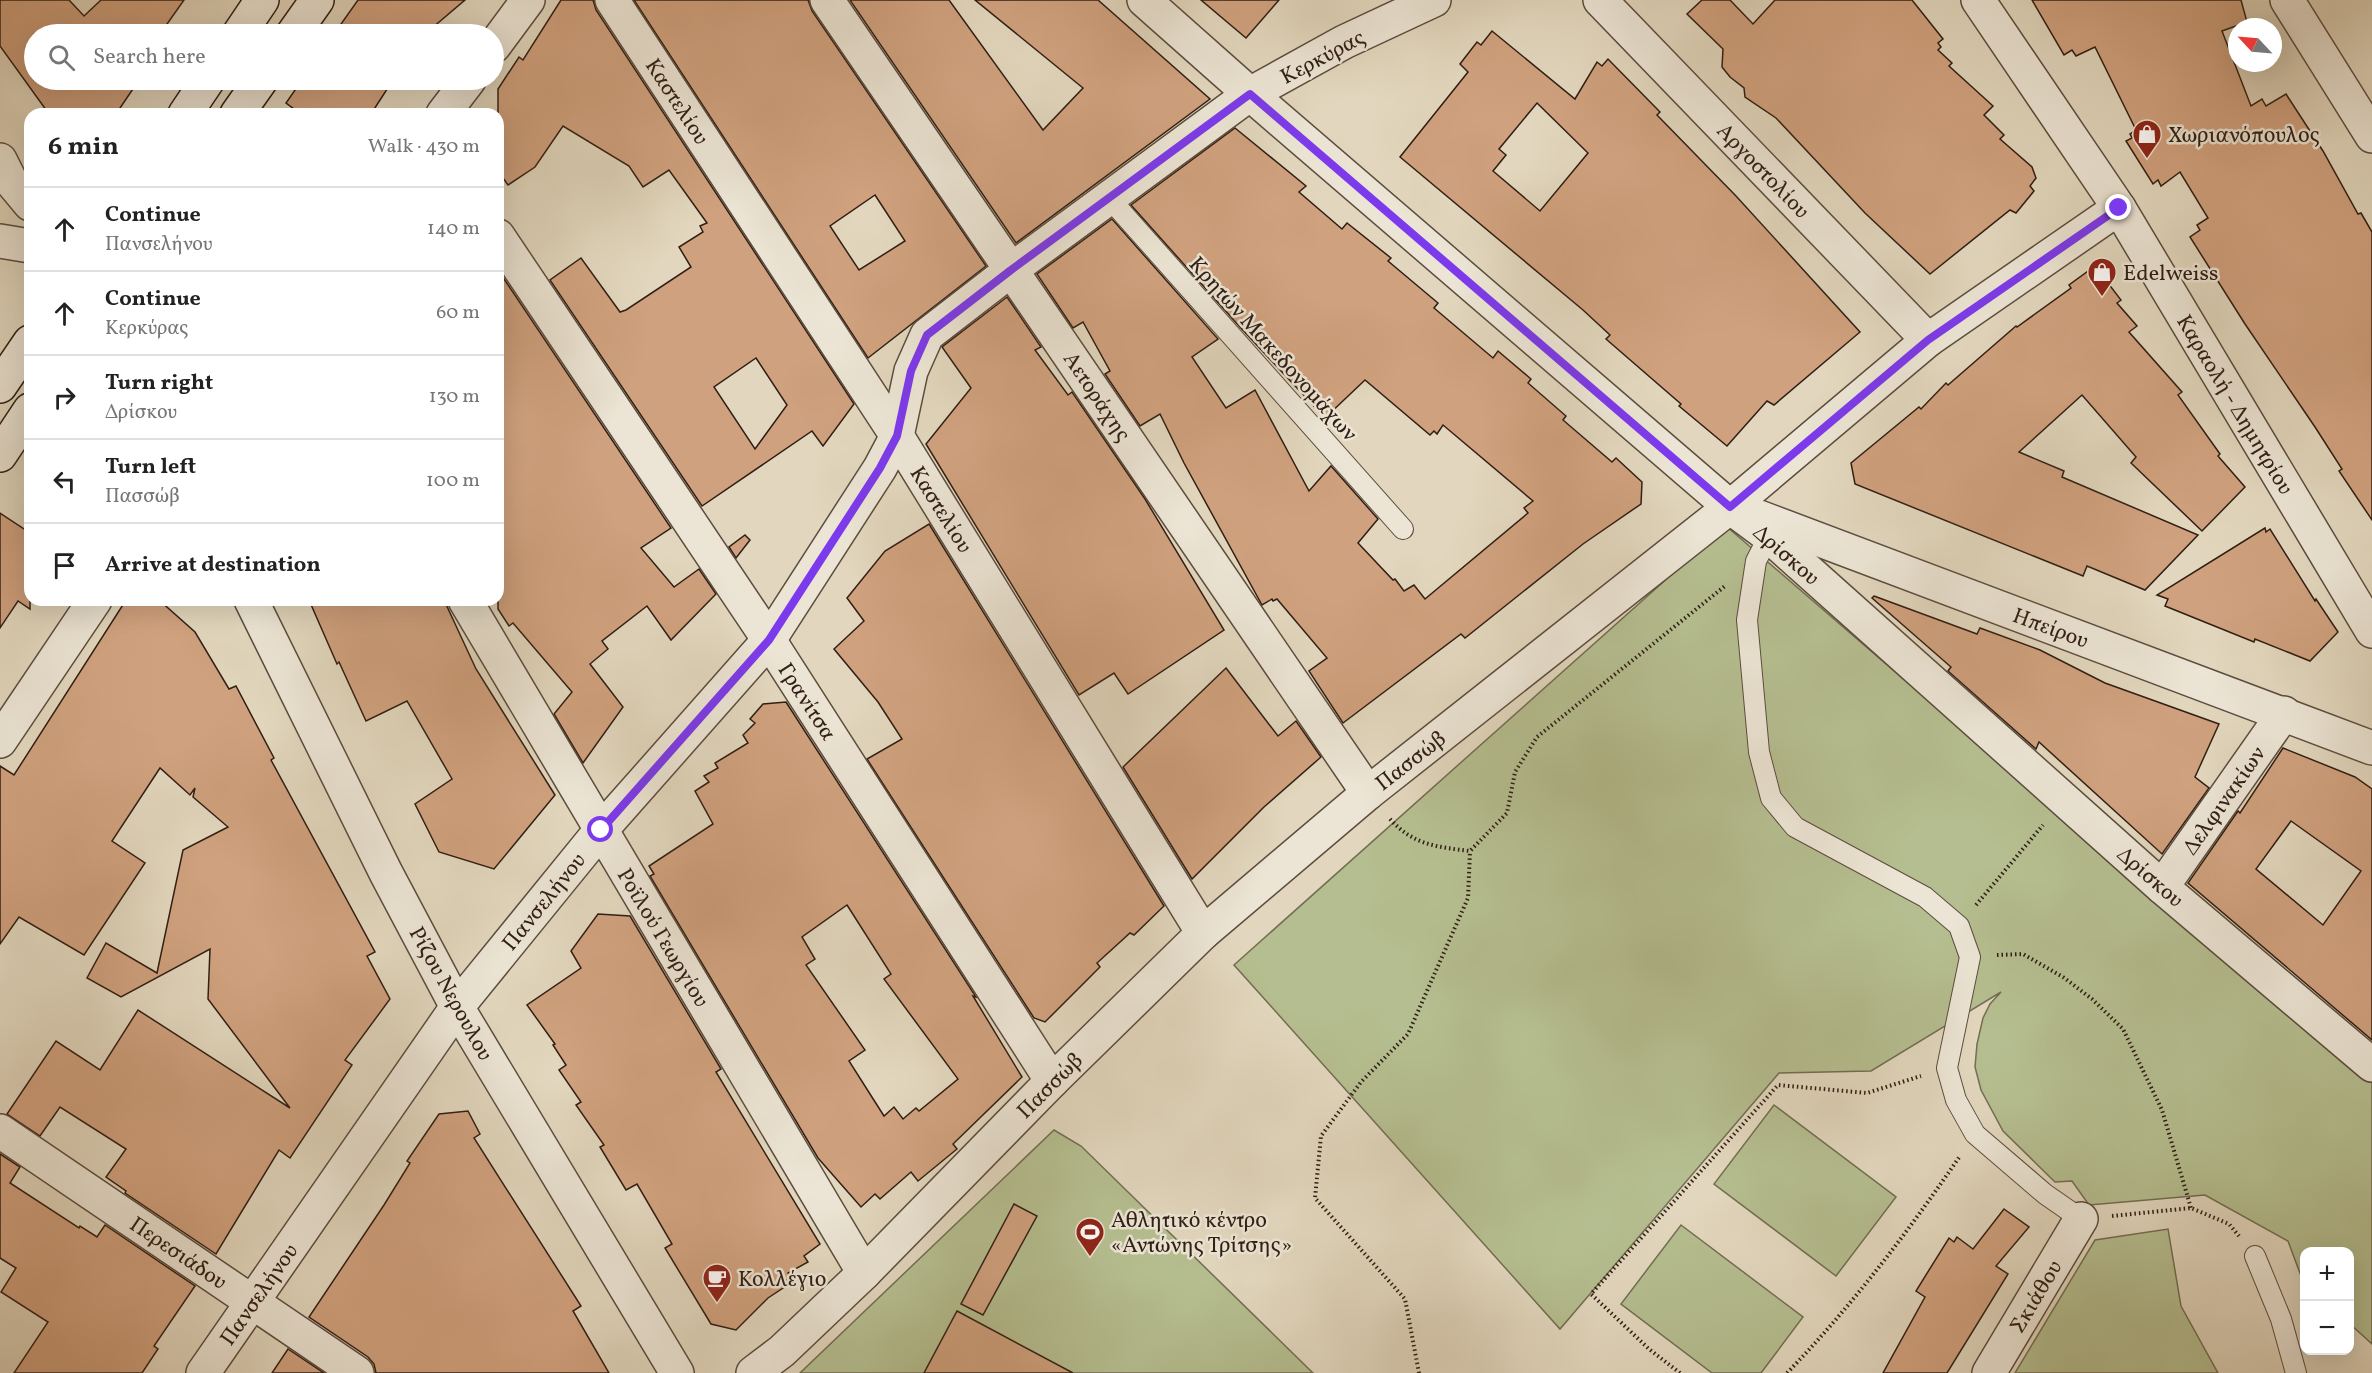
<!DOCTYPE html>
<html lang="en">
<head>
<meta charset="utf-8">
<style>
  body { margin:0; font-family:Vollkorn,serif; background:#f6f6f6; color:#222 }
  .controls { position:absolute; right:18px; bottom:18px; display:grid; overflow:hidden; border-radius:12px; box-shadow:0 6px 24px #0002 }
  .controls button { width:54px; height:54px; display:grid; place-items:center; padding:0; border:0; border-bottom:2px solid #e0e0e0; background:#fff; color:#222; font:30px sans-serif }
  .compass { position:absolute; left:2228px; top:18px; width:54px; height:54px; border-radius:50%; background:#fff; box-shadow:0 6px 24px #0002; rotate:296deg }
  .stop { position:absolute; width:18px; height:18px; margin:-14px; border:4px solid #7c3aed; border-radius:50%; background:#fff }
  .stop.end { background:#7c3aed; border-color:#fff; box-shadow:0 2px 6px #0008 }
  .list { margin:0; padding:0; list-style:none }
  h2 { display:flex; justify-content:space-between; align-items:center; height:78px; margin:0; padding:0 24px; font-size:26px }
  h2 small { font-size:20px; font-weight:400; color:#767676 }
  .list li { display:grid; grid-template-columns:39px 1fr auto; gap:18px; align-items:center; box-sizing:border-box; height:84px; padding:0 24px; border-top:2px solid #e0e0e0 }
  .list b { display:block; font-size:22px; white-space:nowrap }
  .list p { margin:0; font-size:20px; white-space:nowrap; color:#767676 }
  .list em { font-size:20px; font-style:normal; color:#767676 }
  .icon { flex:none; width:33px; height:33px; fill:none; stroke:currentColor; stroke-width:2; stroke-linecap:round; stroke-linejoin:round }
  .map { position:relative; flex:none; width:2372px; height:1373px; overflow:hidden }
  .search { position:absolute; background:#fff; box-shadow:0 6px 24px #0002; left:24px; top:24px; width:480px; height:66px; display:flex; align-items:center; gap:15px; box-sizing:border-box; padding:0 21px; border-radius:33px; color:#767676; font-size:22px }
  .panel { position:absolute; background:#fff; box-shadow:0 6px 24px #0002; left:24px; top:108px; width:480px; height:498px; border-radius:18px }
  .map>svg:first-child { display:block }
</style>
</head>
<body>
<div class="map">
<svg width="2372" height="1373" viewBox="0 0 2372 1373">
  <rect width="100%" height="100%" fill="#e2d7be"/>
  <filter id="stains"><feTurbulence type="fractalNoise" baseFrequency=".00333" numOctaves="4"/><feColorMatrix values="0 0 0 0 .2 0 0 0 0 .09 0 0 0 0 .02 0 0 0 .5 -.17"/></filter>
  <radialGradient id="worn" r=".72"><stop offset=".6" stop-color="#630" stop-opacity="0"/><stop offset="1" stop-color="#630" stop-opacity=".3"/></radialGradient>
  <!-- green -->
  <g fill="#b5be90" stroke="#726e52" stroke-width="1.5">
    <path d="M 1726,526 L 2372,1083 L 2372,1344 L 2350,1324 L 2350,1252 L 2304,1252 L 2304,1284 L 2288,1241 L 2205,1195 L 2089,1205 L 2072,1181 L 2055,1182 L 2003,1131 L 1981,1090 L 1975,1067 L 1977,1044 L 1983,1018 L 1990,1004 L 2001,992 L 1871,1071 L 1779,1073 L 1560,1329 L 1234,965 Z"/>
    <path d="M 1774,1105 L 1896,1197 L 1836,1276 L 1714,1184 Z"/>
    <path d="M 1054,1130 L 1081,1146 L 1313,1373 L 800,1373 Z"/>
    <path d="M 1681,1225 L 1803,1317 L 1761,1373 L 1712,1373 L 1621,1304 Z"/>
    <path d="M 2168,1229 L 2181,1306 L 2218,1373 L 2015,1373 L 2095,1240 Z"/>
  </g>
  <!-- building -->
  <g fill="#d0a17e" stroke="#301e14" stroke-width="1.5" fill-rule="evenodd">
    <path d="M 0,0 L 69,0 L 84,16 L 101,0 L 184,0 L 160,34 L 34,34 L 34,80 L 139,80 L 116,114 L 49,114 L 0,46 Z"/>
    <path d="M 358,0 L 465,0 L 425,34 L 334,34 Z"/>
    <path d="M 561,0 L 593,0 L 596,10 L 854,404 L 823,446 L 812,431 L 702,506 L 550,280 L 581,258 L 620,312 L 626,310 L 691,267 L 679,247 L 703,232 L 700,226 L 707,223 L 669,170 L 643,187 L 629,166 L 563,126 L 535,167 L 508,185 L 498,171 L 498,89 L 519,57 L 523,60 ZM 756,358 L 787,405 L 755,449 L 714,387 Z"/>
    <path d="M 634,0 L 808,0 L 812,11 L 986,266 L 868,358 ZM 875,195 L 905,241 L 859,270 L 830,226 Z"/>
    <path d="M 850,0 L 949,0 L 1043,130 L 1083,88 L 975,0 L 1098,0 L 1210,99 L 1016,243 Z"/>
    <path d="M 1201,0 L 1279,0 L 1246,38 Z"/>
    <path d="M 1702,0 L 1730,0 L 1753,24 L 1775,0 L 1912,0 L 1943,39 L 1938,43 L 1941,47 L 1938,50 L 1952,63 L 1949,66 L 1993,106 L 1984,115 L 2004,135 L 2000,139 L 2032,167 L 2036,178 L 2030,186 L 2034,191 L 2016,213 L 2010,210 L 1930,274 L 1865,213 L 1776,118 L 1745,97 L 1744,88 L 1730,77 L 1722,67 L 1723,49 L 1687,14 Z"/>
    <path d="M 2032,0 L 2241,0 L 2247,22 L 2222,31 L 2251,106 L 2262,99 L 2266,106 L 2286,94 L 2323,151 L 2358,214 L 2361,213 L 2372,232 L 2372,520 L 2339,471 L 2342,469 L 2315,427 L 2245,324 L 2190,237 L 2200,230 L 2197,225 L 2208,218 L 2180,172 L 2161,186 L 2158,180 L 2153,184 L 2126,141 L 2132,138 L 2130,134 L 2136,130 L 2095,47 L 2076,56 L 2072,50 L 2064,55 Z"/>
    <path d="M 1492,31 L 1575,99 L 1597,62 L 1602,66 L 1608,59 L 1660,112 L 1657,115 L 1736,196 L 1860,332 L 1774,405 L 1767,401 L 1727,446 L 1679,406 L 1681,404 L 1606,339 L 1610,335 L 1583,310 L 1400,157 L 1468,72 L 1460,64 L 1477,42 L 1481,45 ZM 1537,103 L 1588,153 L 1540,211 L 1493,171 L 1506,155 L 1499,149 Z"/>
    <path d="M 302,80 L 393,80 L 371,114 L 301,114 L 286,103 Z"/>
    <path d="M 1235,128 L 1306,186 L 1299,192 L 1342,229 L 1347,223 L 1391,258 L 1388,261 L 1438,303 L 1434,308 L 1493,358 L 1498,351 L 1531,379 L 1528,383 L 1566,416 L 1563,420 L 1612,462 L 1616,458 L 1642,482 L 1641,504 L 1583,544 L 1465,638 L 1461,634 L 1343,723 L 1309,671 L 1327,658 L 1277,599 L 1273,601 L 1272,599 L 1262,605 L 1184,463 L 1160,414 L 1140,426 L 1105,374 L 1110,371 L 1083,322 L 1073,328 L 1037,274 L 1112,219 L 1218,339 L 1192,357 L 1226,408 L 1255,390 L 1309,491 L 1331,466 L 1378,519 L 1358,543 L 1393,580 L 1395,579 L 1404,591 L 1414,585 L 1425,599 L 1528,513 L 1524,508 L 1533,501 L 1443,425 L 1437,434 L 1434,431 L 1430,435 L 1365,380 L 1325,418 L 1239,326 L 1131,205 Z"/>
    <path d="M 2095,266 L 2121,300 L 2117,303 L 2137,326 L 2129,332 L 2182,392 L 2178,395 L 2220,454 L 2218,456 L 2245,487 L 2202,531 L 2131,463 L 2136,457 L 2082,395 L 2019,452 L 2064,471 L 2062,477 L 2198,535 L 2145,590 L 2087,566 L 2083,576 L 1855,484 L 1851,463 L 1919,407 L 1921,409 L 1946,383 L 1948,385 L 2016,326 L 2017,327 L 2071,288 L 2069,285 Z"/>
    <path d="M 498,270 L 671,528 L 641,548 L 674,587 L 699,569 L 716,594 L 671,640 L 647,606 L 602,641 L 608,649 L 590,664 L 623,707 L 583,763 L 554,714 L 572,692 L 513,623 L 509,626 L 498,609 Z"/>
    <path d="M 1007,297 L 1041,347 L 1035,350 L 1068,395 L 1072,392 L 1145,499 L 1224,630 L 1128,694 L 1114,673 L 1079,695 L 926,444 L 971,388 L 942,347 Z"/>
    <path d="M 0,513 L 30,533 L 30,609 L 18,601 L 0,628 Z"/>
    <path d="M 929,524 L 1164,906 L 1134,935 L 1130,933 L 1097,963 L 1100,967 L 1045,1022 L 1034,1018 L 867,759 L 902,739 L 878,702 L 834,649 L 864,621 L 847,598 L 885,551 Z"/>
    <path d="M 2265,528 L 2266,532 L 2270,529 L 2315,601 L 2316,599 L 2338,632 L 2310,661 L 2255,639 L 2254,642 L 2165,606 L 2168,599 L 2157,595 Z"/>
    <path d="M 745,535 L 750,540 L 736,558 L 729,547 Z"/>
    <path d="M 1874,596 L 1977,634 L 1980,628 L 2040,650 L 2105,683 L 2219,724 L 2195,777 L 2209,788 L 2162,854 L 2039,742 L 2036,749 L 1948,671 L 1951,667 L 1872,598 Z"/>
    <path d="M 126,600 L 159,600 L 195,632 L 229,689 L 236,686 L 274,758 L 271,760 L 375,952 L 367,956 L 390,999 L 345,1060 L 352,1065 L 290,1158 L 279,1150 L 216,1254 L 125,1193 L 126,1191 L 106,1177 L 126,1149 L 60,1107 L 40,1136 L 7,1114 L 56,1041 L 100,1070 L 138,1010 L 290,1108 L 208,999 L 210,949 L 121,997 L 87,978 L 106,943 L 157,973 L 183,850 L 228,827 L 193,797 L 195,788 L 190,795 L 160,768 L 112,841 L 145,863 L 84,955 L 19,917 L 0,944 L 0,766 L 14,775 Z"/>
    <path d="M 309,600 L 444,600 L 476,669 L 555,795 L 494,869 L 439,852 L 415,804 L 452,779 L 407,701 L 366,721 L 339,662 L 337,664 Z"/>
    <path d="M 1226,668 L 1278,736 L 1296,721 L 1321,757 L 1264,807 L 1192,879 L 1123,767 Z"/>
    <path d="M 786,702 L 976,997 L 973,996 L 1022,1077 L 953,1144 L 957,1149 L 918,1181 L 911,1172 L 880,1199 L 875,1194 L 861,1207 L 818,1158 L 650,876 L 654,874 L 649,866 L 713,824 L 695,791 L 709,782 L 704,776 L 718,768 L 715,763 L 748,743 L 743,735 L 755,723 L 750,719 L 763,704 ZM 847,905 L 891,974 L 884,979 L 958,1079 L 919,1111 L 916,1108 L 903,1119 L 894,1107 L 884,1116 L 849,1061 L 865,1050 L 806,965 L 815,959 L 802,937 Z"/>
    <path d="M 2283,748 L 2355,777 L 2372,789 L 2372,1040 L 2188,883 L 2238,811 L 2240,813 ZM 2291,821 L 2361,871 L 2323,925 L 2256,869 Z"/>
    <path d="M 598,914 L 630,916 L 721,1069 L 716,1072 L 820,1244 L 804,1256 L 808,1262 L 788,1273 L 791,1278 L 783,1282 L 786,1286 L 768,1298 L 736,1330 L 711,1324 L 665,1248 L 672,1244 L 637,1184 L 626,1190 L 600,1147 L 604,1145 L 576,1105 L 581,1102 L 559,1070 L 566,1065 L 553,1045 L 555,1044 L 527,1005 L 581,968 L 571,951 Z"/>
    <path d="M 468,1111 L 480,1134 L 474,1138 L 581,1306 L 573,1311 L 609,1373 L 376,1373 L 374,1364 L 368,1357 L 309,1317 L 384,1205 L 410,1163 L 407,1161 L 439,1114 Z"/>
    <path d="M 0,1154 L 20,1167 L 10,1183 L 79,1228 L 80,1226 L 97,1237 L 105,1225 L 195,1286 L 154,1346 L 158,1349 L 142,1373 L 14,1373 L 48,1322 L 1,1292 L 16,1268 L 0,1258 Z"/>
    <path d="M 1014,1204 L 1037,1216 L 983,1315 L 961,1304 Z"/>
    <path d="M 2004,1209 L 2029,1227 L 1996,1266 L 2008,1274 L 1947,1373 L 1883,1373 L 1925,1297 L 1916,1291 L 1949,1238 L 1954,1242 L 1957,1237 L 1973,1249 Z"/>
    <path d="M 957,1311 L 1073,1373 L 924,1373 Z"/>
    <path d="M 288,1349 L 324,1373 L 272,1373 Z"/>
  </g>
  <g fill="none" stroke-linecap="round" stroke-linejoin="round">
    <!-- service casing -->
    <g stroke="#5c4c3e" stroke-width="22">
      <g id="service">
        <path d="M 1110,199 L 1403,529"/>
        <path d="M 1769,536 L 1756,561 L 1747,620 L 1759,752 L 1771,798 L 1795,827 L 1925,897 L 1959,926 L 1970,957 L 1947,1068 L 1956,1100 L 1975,1134 L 2045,1194 L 2081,1219"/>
        <path d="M 2255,1256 L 2281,1319 L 2296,1373"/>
      </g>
    </g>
    <!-- minor casing -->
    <g stroke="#5c4c3e" stroke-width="36">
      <g id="minor">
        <path d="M 612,0 L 897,436 L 1203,933"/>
        <path d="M 827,0 L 1368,793"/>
        <path d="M 1144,0 L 1250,94 L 1730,507 L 1769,536 L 2162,887 L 2372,1065"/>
        <path d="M 1600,0 L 1928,340"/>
        <path d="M 1978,0 L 2119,208 L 2372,631"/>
        <path d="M 2287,0 L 2372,136"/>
        <path d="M 494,46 L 528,0"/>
        <path d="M 443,114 L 469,80"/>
        <path d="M 0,160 L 10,180 L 30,204"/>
        <path d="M 498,236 L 769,640 L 1052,1081"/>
        <path d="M 0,241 L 30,246"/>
        <path d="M 1759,517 L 2372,748"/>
        <path d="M 251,600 L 386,873 L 457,1007 L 677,1373"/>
        <path d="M 465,600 L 864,1273"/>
        <path d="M 0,741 L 95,600"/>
        <path d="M 2162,887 L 2284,713"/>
        <path d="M 0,1131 L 357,1373"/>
        <path d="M 203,1373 L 457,1007 L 601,830 L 769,640 L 880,468 L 897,436 L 911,371 L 927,335 L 1011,270 L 1250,94 L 1344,42 L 1434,0"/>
        <path d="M 753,1373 L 782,1351 L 864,1273 L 1052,1081 L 1203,933 L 1368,793 L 1730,507 L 1928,340 L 2119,208"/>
        <path d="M 1989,1373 L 2081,1219"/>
      </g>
    </g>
    <!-- secondary casing -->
    <g stroke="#301e14" stroke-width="36">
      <g id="secondary">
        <path d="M 239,34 L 262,0"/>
        <path d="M 293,34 L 317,0"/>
        <path d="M 185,114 L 208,80"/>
        <path d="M 237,114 L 261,80"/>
        <path d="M 0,386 L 30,342"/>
        <path d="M 0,455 L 30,410"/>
      </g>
    </g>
    <!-- path -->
    <g stroke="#301e14" stroke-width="4" stroke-dasharray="1.5 3" stroke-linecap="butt">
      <path d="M 1390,819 C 1413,845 1437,847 1470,851 L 1507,813 L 1515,772 L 1537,737 L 1725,586"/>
      <path d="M 1976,905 L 2043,825"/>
      <path d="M 1997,955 L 2023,954 L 2063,977 L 2092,999 L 2123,1029 L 2162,1110 L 2191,1208"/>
      <path d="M 2112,1216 L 2191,1208 L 2229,1224 L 2239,1236"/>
      <path d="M 1419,1373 L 1405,1299 L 1315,1198 L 1321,1136 L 1361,1082 L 1408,1034 L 1468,898 L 1470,851"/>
      <path d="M 1680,1373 L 1649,1349 L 1591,1294 L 1778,1085 L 1867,1093 L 1921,1076"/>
      <path d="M 1787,1373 C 1851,1307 1908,1232 1960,1156"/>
    </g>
    <!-- service -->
    <use href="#service" stroke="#ece5d5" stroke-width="20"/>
    <!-- minor -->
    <use href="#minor" stroke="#ece5d5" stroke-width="33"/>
    <!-- secondary -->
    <use href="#secondary" stroke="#ece5d5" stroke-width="33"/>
  </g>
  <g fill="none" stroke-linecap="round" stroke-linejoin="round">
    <!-- route -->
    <path stroke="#7c3aed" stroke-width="8" d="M 601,830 L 769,640 L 880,468 L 897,436 L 911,371 L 927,335 L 1011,270 L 1250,94 L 1730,507 L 1928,340 L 2119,208"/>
  </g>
  <!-- icons -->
  <defs>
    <g id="shop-pin" transform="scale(1.5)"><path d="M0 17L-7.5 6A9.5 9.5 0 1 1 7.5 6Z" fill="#8f2418" stroke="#ece5d5"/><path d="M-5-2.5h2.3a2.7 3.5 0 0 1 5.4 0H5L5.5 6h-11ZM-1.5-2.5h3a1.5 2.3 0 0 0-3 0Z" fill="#fff"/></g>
    <g id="stadium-pin" transform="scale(1.5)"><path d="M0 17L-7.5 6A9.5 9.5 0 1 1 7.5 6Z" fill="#8f2418" stroke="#ece5d5"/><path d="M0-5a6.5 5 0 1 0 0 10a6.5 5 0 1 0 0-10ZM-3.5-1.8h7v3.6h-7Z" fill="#fff"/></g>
    <g id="cafe-pin" transform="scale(1.5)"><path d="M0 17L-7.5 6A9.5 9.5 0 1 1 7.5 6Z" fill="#8f2418" stroke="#ece5d5"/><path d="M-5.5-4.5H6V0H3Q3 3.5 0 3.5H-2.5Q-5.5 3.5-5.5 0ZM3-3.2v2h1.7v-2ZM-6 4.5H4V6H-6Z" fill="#fff"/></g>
  </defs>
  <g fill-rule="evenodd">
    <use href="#shop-pin" x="2147" y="134"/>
    <use href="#shop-pin" x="2102" y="272"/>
    <use href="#stadium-pin" x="1090" y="1232"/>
    <use href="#cafe-pin" x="717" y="1278"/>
  </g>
  <g text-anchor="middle" stroke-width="5" stroke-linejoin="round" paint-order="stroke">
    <!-- street labels -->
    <g font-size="22" fill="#301e14" stroke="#ece5d5">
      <text transform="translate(1322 56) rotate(-28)" y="8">Κερκύρας</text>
      <text transform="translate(678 101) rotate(57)" y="8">Καστελίου</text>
      <text transform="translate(1764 170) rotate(46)" y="8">Αργοστολίου</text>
      <text transform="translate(1274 348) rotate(48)" y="8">Κρητών Μακεδονομάχων</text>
      <text transform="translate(1098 396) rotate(56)" y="8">Αετοράχης</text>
      <text transform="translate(2236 404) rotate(59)" y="8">Καραολή - Δημητρίου</text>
      <text transform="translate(942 509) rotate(58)" y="8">Καστελίου</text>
      <text transform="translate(1787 554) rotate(41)" y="8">Δρίσκου</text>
      <text transform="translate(2051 627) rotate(20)" y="8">Ηπείρου</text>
      <text transform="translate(808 701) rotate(57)" y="8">Γρανίτσα</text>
      <text transform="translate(1410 760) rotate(-38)" y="8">Πασσώβ</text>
      <text transform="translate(2223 800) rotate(-55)" y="8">Δελφινακίων</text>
      <text transform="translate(2151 876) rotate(41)" y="8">Δρίσκου</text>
      <text transform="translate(543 901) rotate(-51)" y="8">Πανσελήνου</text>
      <text transform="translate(664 937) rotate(59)" y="8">Ροϊλού Γεωργίου</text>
      <text transform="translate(452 993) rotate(61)" y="8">Ρίζου Νερουλου</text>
      <text transform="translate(1049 1085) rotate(-45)" y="8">Πασσώβ</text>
      <text transform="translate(179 1252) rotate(34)" y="8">Περεσιάδου</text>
      <text transform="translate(258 1294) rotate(-55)" y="8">Πανσελήνου</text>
      <text transform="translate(2035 1296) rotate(-59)" y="8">Σκιάθου</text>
    </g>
    <!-- poi labels -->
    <g font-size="22" fill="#301e14" stroke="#ece5d5" text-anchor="start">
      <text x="2168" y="142">Χωριανόπουλος</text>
      <text x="2123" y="280">Edelweiss</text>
      <text x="1111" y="1227">Αθλητικό κέντρο<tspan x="1111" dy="25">«Αντώνης Τρίτσης»</tspan></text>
      <text x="738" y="1286">Κολλέγιο</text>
    </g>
  </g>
  <rect width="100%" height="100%" filter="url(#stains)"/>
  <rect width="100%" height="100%" fill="url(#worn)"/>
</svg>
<div class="controls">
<button>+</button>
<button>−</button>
</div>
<svg class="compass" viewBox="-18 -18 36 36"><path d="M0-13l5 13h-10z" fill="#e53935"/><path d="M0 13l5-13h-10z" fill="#767676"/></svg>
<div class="stop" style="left:601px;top:830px"></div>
<div class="stop end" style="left:2119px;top:208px"></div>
<div class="search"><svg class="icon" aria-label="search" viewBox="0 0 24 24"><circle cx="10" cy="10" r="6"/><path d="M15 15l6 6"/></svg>Search here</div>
<section class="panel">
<h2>6 min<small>Walk · 430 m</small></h2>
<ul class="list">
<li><svg class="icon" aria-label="ahead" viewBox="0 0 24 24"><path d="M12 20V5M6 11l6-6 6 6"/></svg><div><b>Continue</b><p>Πανσελήνου</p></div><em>140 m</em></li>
<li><svg class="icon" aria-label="ahead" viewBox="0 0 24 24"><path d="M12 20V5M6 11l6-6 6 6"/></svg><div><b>Continue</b><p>Κερκύρας</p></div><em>60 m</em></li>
<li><svg class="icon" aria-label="right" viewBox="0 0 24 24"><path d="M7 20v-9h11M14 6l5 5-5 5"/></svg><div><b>Turn right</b><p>Δρίσκου</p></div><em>130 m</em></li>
<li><svg class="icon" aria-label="left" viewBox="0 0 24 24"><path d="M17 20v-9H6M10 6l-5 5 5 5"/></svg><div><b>Turn left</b><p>Πασσώβ</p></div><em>100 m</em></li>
<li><svg class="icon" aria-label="arrive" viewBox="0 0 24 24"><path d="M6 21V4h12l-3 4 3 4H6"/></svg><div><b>Arrive at destination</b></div></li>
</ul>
</section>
</div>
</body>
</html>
